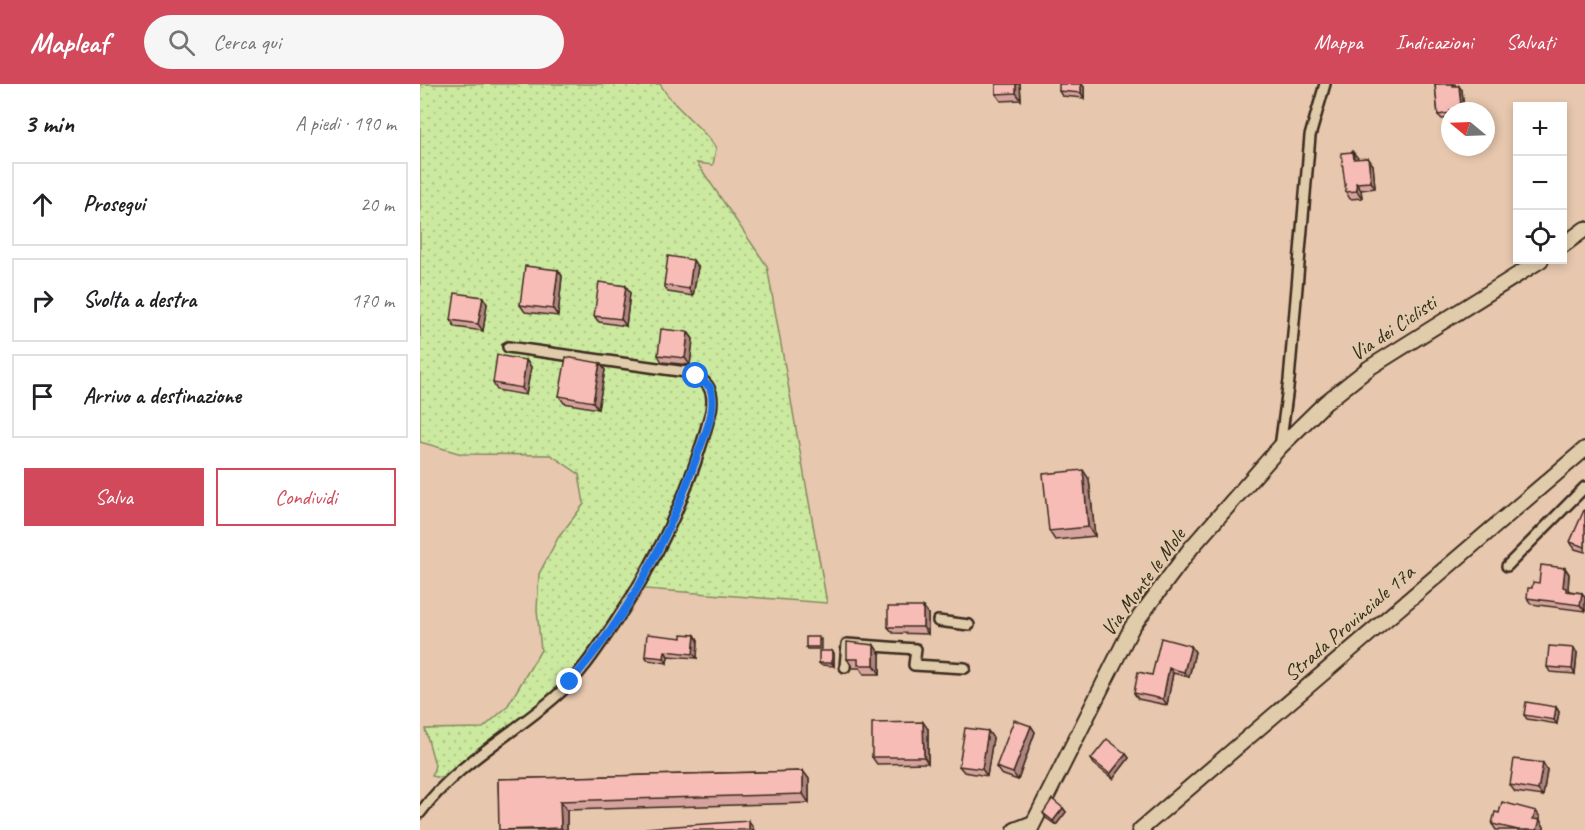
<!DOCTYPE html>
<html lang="it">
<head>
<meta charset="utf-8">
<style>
  body { margin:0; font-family:Caveat,sans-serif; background:#f6f6f6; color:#202124 }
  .controls { position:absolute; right:18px; top:18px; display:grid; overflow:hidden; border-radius:0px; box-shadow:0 3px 9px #0003 }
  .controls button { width:54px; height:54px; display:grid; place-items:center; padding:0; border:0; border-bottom:2px solid #e0e0e0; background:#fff; color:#202124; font:30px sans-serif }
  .compass { position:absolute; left:1021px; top:18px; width:54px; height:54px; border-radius:50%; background:#fff; box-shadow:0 3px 9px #0003; rotate:289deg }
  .stop { position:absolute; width:18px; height:18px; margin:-14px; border:4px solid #1a73e8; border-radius:50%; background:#fff }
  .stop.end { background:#1a73e8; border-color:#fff; box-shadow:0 2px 6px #0008 }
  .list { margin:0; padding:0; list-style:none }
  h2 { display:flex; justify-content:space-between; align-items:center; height:78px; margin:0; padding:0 24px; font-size:26px }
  h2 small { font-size:20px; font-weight:400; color:#757577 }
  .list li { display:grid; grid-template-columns:39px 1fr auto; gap:18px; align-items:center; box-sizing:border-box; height:84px; margin:0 12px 12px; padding:0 12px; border:2px solid #e0e0e0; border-radius:0px }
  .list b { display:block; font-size:22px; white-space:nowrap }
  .list em { font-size:20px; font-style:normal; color:#757577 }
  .actions { display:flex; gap:12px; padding:18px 24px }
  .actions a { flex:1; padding:14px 0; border:2px solid #d1495b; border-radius:0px; text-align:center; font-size:21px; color:#d1495b }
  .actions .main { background:#d1495b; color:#fff }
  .icon { flex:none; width:33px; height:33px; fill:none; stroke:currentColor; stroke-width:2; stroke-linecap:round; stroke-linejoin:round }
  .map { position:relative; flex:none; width:1165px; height:746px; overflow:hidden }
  header { display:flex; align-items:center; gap:36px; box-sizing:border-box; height:84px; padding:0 30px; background:#d1495b; color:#fff }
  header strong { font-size:28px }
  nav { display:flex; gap:33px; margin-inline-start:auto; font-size:21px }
  .search { width:420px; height:54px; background:#f6f6f6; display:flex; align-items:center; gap:15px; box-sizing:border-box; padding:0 21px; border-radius:33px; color:#757577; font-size:22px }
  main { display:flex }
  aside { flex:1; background:#fff }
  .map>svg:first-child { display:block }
</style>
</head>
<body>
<header>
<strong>Mapleaf</strong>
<div class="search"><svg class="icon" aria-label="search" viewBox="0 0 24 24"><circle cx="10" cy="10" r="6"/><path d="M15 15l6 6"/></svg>Cerca qui</div>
<nav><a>Mappa</a><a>Indicazioni</a><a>Salvati</a></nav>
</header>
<main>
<aside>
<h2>3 min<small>A piedi · 190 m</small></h2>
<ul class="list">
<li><svg class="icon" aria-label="ahead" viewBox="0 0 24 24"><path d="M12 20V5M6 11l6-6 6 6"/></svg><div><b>Prosegui</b></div><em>20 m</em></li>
<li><svg class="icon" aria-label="right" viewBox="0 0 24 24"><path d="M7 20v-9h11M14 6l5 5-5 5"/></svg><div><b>Svolta a destra</b></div><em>170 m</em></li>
<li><svg class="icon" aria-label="arrive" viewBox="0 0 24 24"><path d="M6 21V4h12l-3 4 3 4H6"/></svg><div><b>Arrivo a destinazione</b></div></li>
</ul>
<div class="actions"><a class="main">Salva</a><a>Condividi</a></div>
</aside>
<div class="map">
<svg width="1165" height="746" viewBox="0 0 1165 746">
  <defs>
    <pattern id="green-dots" width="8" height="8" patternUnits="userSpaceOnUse" patternTransform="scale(1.5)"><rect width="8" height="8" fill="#cce9a0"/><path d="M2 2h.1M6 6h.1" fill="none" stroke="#b0c889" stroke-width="1.8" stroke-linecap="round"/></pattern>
  </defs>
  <rect width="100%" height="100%" fill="#e7c7ae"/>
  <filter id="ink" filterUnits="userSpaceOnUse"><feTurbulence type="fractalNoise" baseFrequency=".0167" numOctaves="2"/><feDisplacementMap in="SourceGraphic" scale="12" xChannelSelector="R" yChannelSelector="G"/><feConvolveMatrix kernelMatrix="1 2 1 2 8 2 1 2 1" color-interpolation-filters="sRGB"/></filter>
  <g filter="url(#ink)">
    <!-- green -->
    <path fill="url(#green-dots)" stroke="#848a5f" stroke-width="1.5" d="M 0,0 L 240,0 C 254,25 280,40 296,64 L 293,81 L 277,79 L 347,182 L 407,519 L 213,504 L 173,565 L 140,605 L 58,666 L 26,695 L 12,692 L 15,681 L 5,645 L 63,644 L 87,623 L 121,566 L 117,526 L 119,490 L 138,454 L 164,420 L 159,390 L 131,371 L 42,370 L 0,358 Z"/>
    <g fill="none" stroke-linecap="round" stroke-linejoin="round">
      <!-- street casing -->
      <g stroke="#3b2a1e" stroke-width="14">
        <g id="street">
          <path d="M 860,363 L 869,296 L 890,52 L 905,0"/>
          <path d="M 1087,482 L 1165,403"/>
          <path d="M 518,537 L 549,541"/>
          <path d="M 425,583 L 427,560 L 496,565 L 494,581 L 545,584"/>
          <path d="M 0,729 C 35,681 90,652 134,614 C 158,594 176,567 194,540 C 239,474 271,405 291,327 C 295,305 287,295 266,288 L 88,263"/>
        </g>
      </g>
      <!-- secondary casing -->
      <g stroke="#3b2a1e" stroke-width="18">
        <g id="secondary">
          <path d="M 1142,162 L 1165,145"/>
          <path d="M 595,746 L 613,739"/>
          <path d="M 610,746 L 712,543 L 771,464 L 860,363 L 905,319 L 949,284 L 1121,176"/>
          <path d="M 720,746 L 1165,365"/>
        </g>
      </g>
      <!-- street -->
      <use href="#street" stroke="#e0ccab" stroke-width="9"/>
      <!-- secondary -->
      <use href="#secondary" stroke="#e0ccab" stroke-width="14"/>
    </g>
    <!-- wall -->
    <g fill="#d5a29d" stroke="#3b2a1e" stroke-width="1.5">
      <path d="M 576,0 L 600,0 L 601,16 L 581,17 L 576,10 Z"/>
      <path d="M 1015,0 L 1035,0 L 1036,2 L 1042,6 L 1044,27 L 1030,27 L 1030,34 L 1022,35 L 1018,31 Z"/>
      <path d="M 664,3 L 664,14 L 642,12 L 639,7 Z"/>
      <path d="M 948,74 L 953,81 L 955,104 L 941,106 L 942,114 L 930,115 L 926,108 L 938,75 Z"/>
      <path d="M 278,183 L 273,212 L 248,208 L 244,201 Z"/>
      <path d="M 138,186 L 142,192 L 138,232 L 105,228 L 100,221 Z"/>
      <path d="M 206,202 L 210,209 L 206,242 L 179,238 L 174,232 Z"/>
      <path d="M 67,220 L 63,247 L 35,243 L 31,236 Z"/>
      <path d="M 268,248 L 273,255 L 270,281 L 242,278 L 238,271 Z"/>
      <path d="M 106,276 L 111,283 L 106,311 L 77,306 L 73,299 Z"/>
      <path d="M 180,279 L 185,286 L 178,325 L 144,319 L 139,312 Z"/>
      <path d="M 669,395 L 675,452 L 635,456 L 629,447 Z"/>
      <path d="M 1165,426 L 1165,468 L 1155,465 L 1150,458 Z"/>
      <path d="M 1145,484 L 1149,490 L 1148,505 L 1149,507 L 1162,509 L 1165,513 L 1165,527 L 1111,520 L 1107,514 L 1119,499 Z"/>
      <path d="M 508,530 L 508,550 L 473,549 L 468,543 Z"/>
      <path d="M 275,551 L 278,556 L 277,574 L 248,572 L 247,579 L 228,576 L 225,572 L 262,554 Z"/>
      <path d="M 401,555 L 401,565 L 387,565 L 386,563 Z"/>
      <path d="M 771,562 L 775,568 L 769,593 L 753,589 L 747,621 L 718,615 L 714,609 L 732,591 Z"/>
      <path d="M 412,567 L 414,569 L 414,582 L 401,581 L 399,579 Z"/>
      <path d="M 1157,569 L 1155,590 L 1130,588 L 1127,583 Z"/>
      <path d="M 460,570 L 460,590 L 444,590 L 440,584 L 433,584 L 427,575 Z"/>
      <path d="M 1136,623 L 1139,628 L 1137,640 L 1107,635 L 1104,631 Z"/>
      <path d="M 611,642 L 615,648 L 598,696 L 581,690 L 576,683 Z"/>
      <path d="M 508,645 L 508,679 L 457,680 L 452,673 Z"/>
      <path d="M 573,654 L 567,692 L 544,688 L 539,682 Z"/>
      <path d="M 706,670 L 709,674 L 693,695 L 674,680 L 671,675 Z"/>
      <path d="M 1123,679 L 1127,686 L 1123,712 L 1095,708 L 1090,701 Z"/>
      <path d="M 383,687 L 389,695 L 389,719 L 147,726 L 147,746 L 80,746 L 78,695 Z"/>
      <path d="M 643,724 L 646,728 L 636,741 L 626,734 L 623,729 Z"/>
      <path d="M 1079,729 L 1120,733 L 1120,736 L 1124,743 L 1124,746 L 1076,746 L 1072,740 Z"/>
    </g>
    <!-- shaded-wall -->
    <g fill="#ae847f" stroke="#3b2a1e" stroke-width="1.5">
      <path d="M 596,0 L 600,0 L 601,16 L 596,9 Z"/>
      <path d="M 661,0 L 662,0 L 664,3 L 664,14 L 661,9 Z"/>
      <path d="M 1039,2 L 1042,6 L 1044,27 L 1041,22 Z"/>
      <path d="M 933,68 L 938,74 L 939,82 L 934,75 Z"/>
      <path d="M 948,74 L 953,81 L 955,104 L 951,98 Z"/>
      <path d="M 936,99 L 941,106 L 942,114 L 937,107 Z"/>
      <path d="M 273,176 L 278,183 L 273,212 L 269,205 Z"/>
      <path d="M 138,186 L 142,192 L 138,232 L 133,225 Z"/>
      <path d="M 206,202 L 210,209 L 206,242 L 201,235 Z"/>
      <path d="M 63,213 L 67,220 L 63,247 L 58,240 Z"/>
      <path d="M 268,248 L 273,255 L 270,281 L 265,274 Z"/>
      <path d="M 106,276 L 111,283 L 106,311 L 102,304 Z"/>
      <path d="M 180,279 L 185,286 L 178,325 L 173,318 Z"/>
      <path d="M 663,386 L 669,395 L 675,452 L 668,443 Z"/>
      <path d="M 1145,484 L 1149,490 L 1148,505 L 1151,510 L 1150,513 L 1143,503 Z"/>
      <path d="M 1162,509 L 1165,513 L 1165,527 L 1160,521 Z"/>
      <path d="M 503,523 L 508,530 L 508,550 L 503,543 Z"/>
      <path d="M 275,551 L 278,556 L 277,574 L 273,570 Z"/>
      <path d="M 454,561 L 460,570 L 460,590 L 454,581 Z"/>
      <path d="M 771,562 L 775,568 L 769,593 L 764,588 Z"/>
      <path d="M 1154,564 L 1157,569 L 1155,590 L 1152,585 Z"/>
      <path d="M 245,567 L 248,572 L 247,579 L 244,574 Z"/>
      <path d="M 412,567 L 414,569 L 414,582 L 412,579 Z"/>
      <path d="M 749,584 L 753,589 L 747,621 L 743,615 Z"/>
      <path d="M 1136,623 L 1139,628 L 1137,640 L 1134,636 Z"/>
      <path d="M 503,638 L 508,645 L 508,679 L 504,673 Z"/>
      <path d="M 611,642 L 615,648 L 598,696 L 593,689 Z"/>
      <path d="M 568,647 L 573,654 L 567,692 L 562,685 Z"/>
      <path d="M 706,670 L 709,674 L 693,695 L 690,690 Z"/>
      <path d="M 1123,679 L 1127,686 L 1123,712 L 1118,706 Z"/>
      <path d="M 383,687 L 389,695 L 389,719 L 383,710 Z"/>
      <path d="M 140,717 L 147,726 L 147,746 L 143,746 L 141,744 Z"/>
      <path d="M 643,724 L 646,728 L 636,741 L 633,737 Z"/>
      <path d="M 1116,727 L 1120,733 L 1120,736 L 1124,743 L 1124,746 L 1117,746 L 1113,735 Z"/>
      <path d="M 329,737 L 333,744 L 334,746 L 329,746 Z"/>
    </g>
    <!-- building -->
    <g fill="#f8bcb6" stroke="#3b2a1e" stroke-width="1.5">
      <path d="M 576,0 L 596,0 L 596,9 L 576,10 Z"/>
      <path d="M 639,0 L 661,0 L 661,9 L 639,7 Z"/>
      <path d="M 1015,0 L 1033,0 L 1033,2 L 1039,2 L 1041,22 L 1035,23 L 1036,27 L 1030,27 L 1030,29 L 1018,31 Z"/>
      <path d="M 933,68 L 934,75 L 948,74 L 951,98 L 936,99 L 937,107 L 926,108 L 921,69 Z"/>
      <path d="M 248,172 L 273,176 L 269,205 L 244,201 Z"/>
      <path d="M 105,182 L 138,186 L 133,225 L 100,221 Z"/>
      <path d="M 179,198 L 206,202 L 201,235 L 174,232 Z"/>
      <path d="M 35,209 L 63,213 L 58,240 L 31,236 Z"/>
      <path d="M 241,245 L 268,248 L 265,274 L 238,271 Z"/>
      <path d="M 77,271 L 106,276 L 102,304 L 73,299 Z"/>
      <path d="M 146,273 L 180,279 L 173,318 L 139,312 Z"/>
      <path d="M 663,386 L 668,443 L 629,447 L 623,390 Z"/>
      <path d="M 1164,426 L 1165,426 L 1165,463 L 1150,458 Z"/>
      <path d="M 1121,481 L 1145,484 L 1143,503 L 1146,504 L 1146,507 L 1162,509 L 1160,521 L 1107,514 L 1108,504 L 1112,504 L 1113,498 L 1119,499 Z"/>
      <rect x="468" y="523" width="35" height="20"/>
      <path d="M 227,550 L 262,554 L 262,550 L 275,551 L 273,570 L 245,567 L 244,574 L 225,572 Z"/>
      <rect x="386" y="553" width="13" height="10"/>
      <path d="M 741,554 L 771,562 L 764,588 L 749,584 L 743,615 L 714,609 L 718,588 L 732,591 Z"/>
      <path d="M 427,558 L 454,561 L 454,581 L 438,581 L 438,575 L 427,575 Z"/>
      <path d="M 1129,562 L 1154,564 L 1152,585 L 1127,583 Z"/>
      <rect x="399" y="567" width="13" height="12"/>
      <path d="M 1106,618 L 1136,623 L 1134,636 L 1104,631 Z"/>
      <path d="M 594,636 L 611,642 L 593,689 L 576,683 Z"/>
      <path d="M 503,638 L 504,673 L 452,673 L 452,639 Z"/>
      <path d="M 545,644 L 568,647 L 562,685 L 539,682 Z"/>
      <path d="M 687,655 L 706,670 L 690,690 L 671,675 Z"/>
      <path d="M 1094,675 L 1123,679 L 1118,706 L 1090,701 Z"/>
      <path d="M 383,687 L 383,710 L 140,717 L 141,744 L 79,746 L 78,695 Z"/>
      <path d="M 632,715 L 643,724 L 633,737 L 623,729 Z"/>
      <path d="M 1082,718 L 1116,727 L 1113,735 L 1120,736 L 1117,746 L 1098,746 L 1072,740 L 1075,728 L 1079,729 Z"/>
      <path d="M 329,737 L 329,746 L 226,746 L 226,744 Z"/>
    </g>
  </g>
  <g fill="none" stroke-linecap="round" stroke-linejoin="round" filter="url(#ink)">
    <!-- route -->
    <path stroke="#1a73e8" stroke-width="8" d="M 150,598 C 210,530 249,454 278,369 C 285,349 298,324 290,303 L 276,292"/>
  </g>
  <g text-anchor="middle" stroke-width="4.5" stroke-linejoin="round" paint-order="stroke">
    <!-- street labels -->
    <g font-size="21" fill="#3b2a1e" stroke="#e0ccab">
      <text transform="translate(973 244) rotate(-34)" y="7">Via dei Ciclisti</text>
      <text transform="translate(723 498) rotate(-54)" y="7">Via Monte le Mole</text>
      <text transform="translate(929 539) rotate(-41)" y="7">Strada Provinciale 17a</text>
    </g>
  </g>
</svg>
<div class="controls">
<button>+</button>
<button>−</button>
<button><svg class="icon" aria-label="locate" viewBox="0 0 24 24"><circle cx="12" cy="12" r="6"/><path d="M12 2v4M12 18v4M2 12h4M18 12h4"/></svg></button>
</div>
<svg class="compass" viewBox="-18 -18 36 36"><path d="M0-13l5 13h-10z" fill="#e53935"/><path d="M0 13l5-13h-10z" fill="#757577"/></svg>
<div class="stop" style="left:276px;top:292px"></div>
<div class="stop end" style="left:150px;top:598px"></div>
</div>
</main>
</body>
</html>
